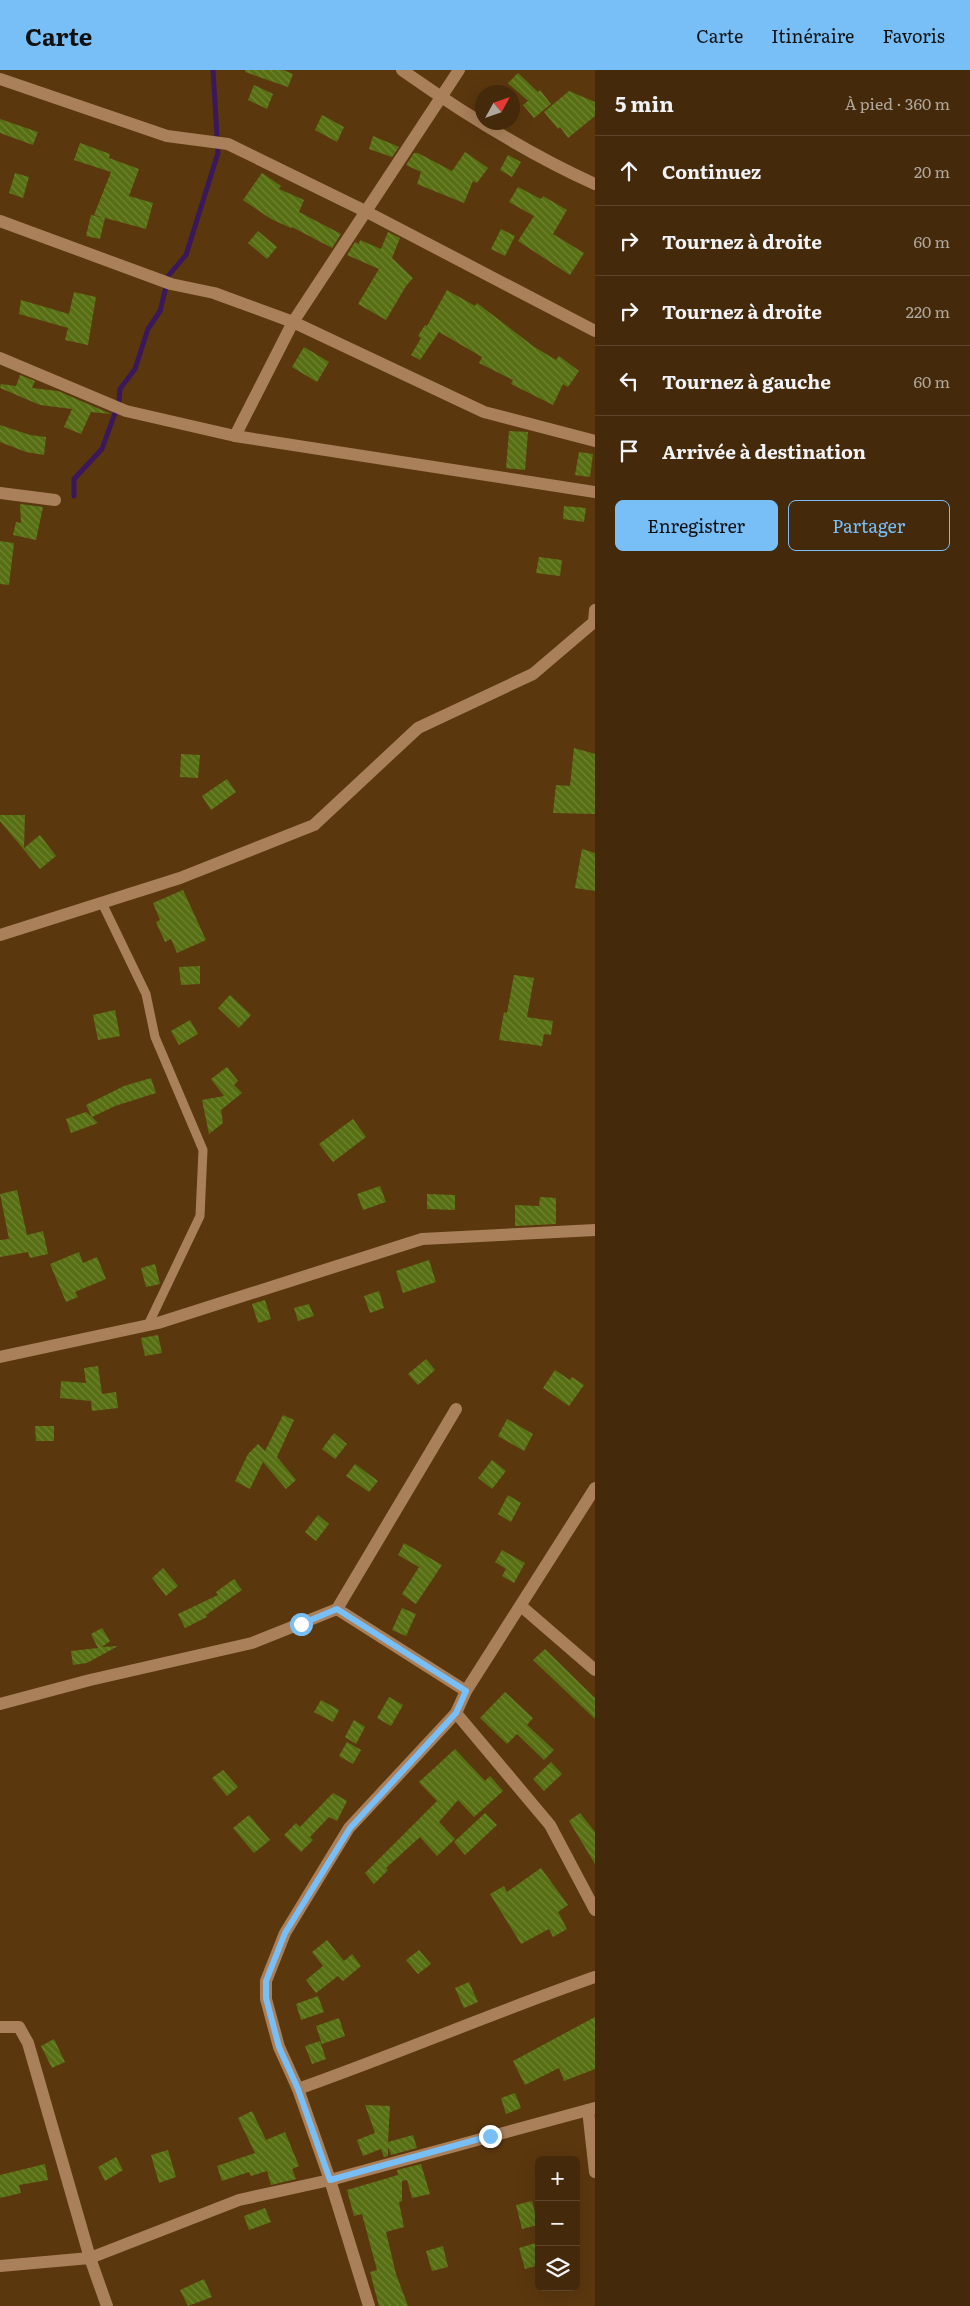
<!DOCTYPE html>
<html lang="fr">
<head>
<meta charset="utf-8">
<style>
  body { margin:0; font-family:Literata,serif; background:#4e3518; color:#f1f3f6 }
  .controls { position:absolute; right:15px; bottom:15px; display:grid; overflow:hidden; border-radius:8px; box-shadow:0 5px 20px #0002 }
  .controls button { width:45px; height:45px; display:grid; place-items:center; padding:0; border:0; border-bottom:1px solid #5c452b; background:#44290a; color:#f1f3f6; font:25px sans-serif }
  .compass { position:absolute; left:475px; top:15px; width:45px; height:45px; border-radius:50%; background:#44290a; box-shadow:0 5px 20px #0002; rotate:50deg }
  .stop { position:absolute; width:15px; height:15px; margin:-11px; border:4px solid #78bff8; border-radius:50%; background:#fff }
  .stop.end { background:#78bff8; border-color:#fff; box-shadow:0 1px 5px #0008 }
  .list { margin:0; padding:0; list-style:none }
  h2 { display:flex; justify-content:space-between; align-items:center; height:65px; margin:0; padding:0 20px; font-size:21px }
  h2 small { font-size:16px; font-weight:400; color:#afa69c }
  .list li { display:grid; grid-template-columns:32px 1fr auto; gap:15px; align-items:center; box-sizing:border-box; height:70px; padding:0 20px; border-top:1px solid #5c452b }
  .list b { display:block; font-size:19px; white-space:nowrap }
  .list em { font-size:16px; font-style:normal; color:#afa69c }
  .actions { display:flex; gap:10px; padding:15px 20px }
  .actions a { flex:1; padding:11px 0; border:1px solid #78bff8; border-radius:8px; text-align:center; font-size:18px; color:#78bff8 }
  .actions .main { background:#78bff8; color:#111 }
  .icon { flex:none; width:28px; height:28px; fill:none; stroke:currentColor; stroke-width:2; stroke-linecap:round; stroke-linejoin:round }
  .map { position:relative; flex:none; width:595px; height:2236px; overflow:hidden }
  header { display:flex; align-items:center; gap:30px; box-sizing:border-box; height:70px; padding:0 25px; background:#78bff8; color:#111 }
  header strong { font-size:24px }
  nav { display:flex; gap:28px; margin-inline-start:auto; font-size:18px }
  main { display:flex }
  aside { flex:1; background:#44290a }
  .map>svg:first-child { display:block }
</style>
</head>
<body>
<header>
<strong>Carte</strong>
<nav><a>Carte</a><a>Itinéraire</a><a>Favoris</a></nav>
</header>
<main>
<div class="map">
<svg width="595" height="2236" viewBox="0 0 595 2236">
  <defs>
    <pattern id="building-back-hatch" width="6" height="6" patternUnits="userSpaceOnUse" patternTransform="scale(1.25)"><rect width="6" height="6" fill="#576f12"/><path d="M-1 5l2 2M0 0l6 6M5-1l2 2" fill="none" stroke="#708434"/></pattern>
  </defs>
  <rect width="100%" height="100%" fill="#5b370e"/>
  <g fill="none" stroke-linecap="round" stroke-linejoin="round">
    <!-- stream -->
    <path stroke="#3b185c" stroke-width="5" d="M 74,426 L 74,409 L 102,379 L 119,332 L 120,319 L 135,299 L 148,259 L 160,241 L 169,205 L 186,185 L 218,83 L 213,0"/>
  </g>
  <!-- building -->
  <g fill="url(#building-back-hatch)">
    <path d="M 245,0 L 283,0 L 293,4 L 288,17 L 245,2 Z"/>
    <path d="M 518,3 L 538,22 L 540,20 L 551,34 L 534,48 L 523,35 L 528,31 L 508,13 Z"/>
    <path d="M 254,15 L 273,24 L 267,39 L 248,30 Z"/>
    <path d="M 569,21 L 595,32 L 595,46 L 568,68 L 560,57 L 558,59 L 544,42 Z"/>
    <path d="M 322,45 L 344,57 L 337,72 L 315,60 Z"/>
    <path d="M 0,49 L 38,62 L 33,75 L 0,63 Z"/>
    <path d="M 373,66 L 399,77 L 392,87 L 369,79 Z"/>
    <path d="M 80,73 L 110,84 L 109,88 L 139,99 L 129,126 L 153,133 L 146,159 L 94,145 L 111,102 L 74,90 Z"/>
    <path d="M 465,82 L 488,98 L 477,113 L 473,111 L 464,133 L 417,114 L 421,102 L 406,95 L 414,83 L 418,83 L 452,101 Z"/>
    <path d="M 508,85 L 521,92 L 512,107 L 500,100 Z"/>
    <path d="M 15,103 L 29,107 L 23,128 L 9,123 Z"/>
    <path d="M 262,103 L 281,116 L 279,119 L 304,130 L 299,142 L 341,164 L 332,178 L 292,157 L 291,158 L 271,149 L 243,130 Z"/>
    <path d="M 518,117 L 541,129 L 543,126 L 567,140 L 553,164 L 584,183 L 570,205 L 518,171 L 534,146 L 509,132 Z"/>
    <path d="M 91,145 L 105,148 L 100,169 L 86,166 Z"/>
    <path d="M 501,159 L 515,166 L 505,186 L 491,179 Z"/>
    <path d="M 258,161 L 277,177 L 267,189 L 248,173 Z"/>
    <path d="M 388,162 L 400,168 L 392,188 L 413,208 L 406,216 L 386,250 L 358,234 L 379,199 L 347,185 L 355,172 L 359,174 L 360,170 L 381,179 Z"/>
    <path d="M 447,220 L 475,236 L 477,233 L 533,276 L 556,290 L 559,286 L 579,301 L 568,317 L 563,314 L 553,335 L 511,314 L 513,310 L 479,293 L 482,287 L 439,262 L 420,290 L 411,285 L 421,268 L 418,266 L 425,255 L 427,256 Z"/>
    <path d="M 74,222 L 96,227 L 88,275 L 65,270 L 68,258 L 19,244 L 21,230 L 69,244 Z"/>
    <path d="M 304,277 L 329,292 L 317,312 L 292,297 Z"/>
    <path d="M 20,305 L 35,311 L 32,318 L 58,321 L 111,344 L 91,342 L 81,364 L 64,357 L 72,339 L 40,335 L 0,318 L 1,314 L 16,316 Z"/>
    <path d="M 0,355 L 30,365 L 46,367 L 44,385 L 26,382 L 0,372 Z"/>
    <path d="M 509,361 L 528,362 L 525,400 L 506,398 Z"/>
    <path d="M 579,382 L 593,384 L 590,407 L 575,405 Z"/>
    <path d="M 20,434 L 43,437 L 36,470 L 13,465 L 16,452 L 21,453 Z"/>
    <path d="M 564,436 L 586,438 L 584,452 L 563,449 Z"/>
    <path d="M 0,471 L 14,473 L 9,515 L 0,514 Z"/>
    <path d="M 539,487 L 562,490 L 560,506 L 536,503 Z"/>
    <path d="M 574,678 L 595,684 L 595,744 L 553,743 L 556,715 L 570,716 Z"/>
    <path d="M 181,684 L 200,685 L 198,708 L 180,707 Z"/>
    <path d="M 227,709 L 236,722 L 211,740 L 202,726 Z"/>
    <path d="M 0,745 L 25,745 L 24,778 L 40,765 L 56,786 L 40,799 L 0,751 Z"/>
    <path d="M 582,779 L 595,783 L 595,821 L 575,818 Z"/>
    <path d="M 183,820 L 206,870 L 177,883 L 171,869 L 165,872 L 156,852 L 160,850 L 153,833 Z"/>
    <path d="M 200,896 L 200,914 L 181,915 L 179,897 Z"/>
    <path d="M 514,905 L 534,908 L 527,947 L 553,951 L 551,965 L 544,964 L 542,976 L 499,970 L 504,942 L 507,943 Z"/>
    <path d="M 230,925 L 251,945 L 239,958 L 218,938 Z"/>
    <path d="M 115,940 L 120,966 L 98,970 L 93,945 Z"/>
    <path d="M 190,950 L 198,964 L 179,975 L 171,961 Z"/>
    <path d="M 227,997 L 238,1011 L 234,1015 L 242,1023 L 221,1040 L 223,1053 L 209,1064 L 202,1030 L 224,1026 L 211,1009 Z"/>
    <path d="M 151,1008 L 156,1023 L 115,1036 L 92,1047 L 98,1053 L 71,1063 L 66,1049 L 86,1042 L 92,1047 L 86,1035 L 124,1016 Z"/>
    <path d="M 353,1049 L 366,1067 L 333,1092 L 319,1074 Z"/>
    <path d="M 380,1116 L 386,1132 L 363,1140 L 357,1124 Z"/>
    <path d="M 17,1120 L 27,1165 L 43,1161 L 48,1184 L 30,1188 L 28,1182 L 0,1187 L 0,1170 L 9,1169 L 0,1124 Z"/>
    <path d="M 427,1124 L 455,1125 L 455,1140 L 427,1139 Z"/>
    <path d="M 540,1127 L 556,1128 L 556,1154 L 515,1156 L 515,1135 L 539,1136 Z"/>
    <path d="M 79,1182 L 83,1193 L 97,1187 L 106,1209 L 75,1222 L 78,1227 L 66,1232 L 50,1194 Z"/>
    <path d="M 429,1190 L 436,1212 L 403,1223 L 396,1201 Z"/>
    <path d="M 155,1194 L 160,1214 L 146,1217 L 141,1198 Z"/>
    <path d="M 379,1221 L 384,1238 L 370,1243 L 364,1226 Z"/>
    <path d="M 265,1230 L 271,1249 L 258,1253 L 252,1234 Z"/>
    <path d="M 309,1234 L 314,1246 L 298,1251 L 294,1238 Z"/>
    <path d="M 158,1265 L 162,1283 L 145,1286 L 141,1268 Z"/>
    <path d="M 426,1289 L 435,1300 L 418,1315 L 408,1304 Z"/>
    <path d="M 98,1296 L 102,1324 L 116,1322 L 118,1338 L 92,1341 L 91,1331 L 60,1328 L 61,1311 L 86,1313 L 84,1298 Z"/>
    <path d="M 555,1300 L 570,1310 L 572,1307 L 584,1315 L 569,1336 L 543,1318 Z"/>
    <path d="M 283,1345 L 294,1350 L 277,1387 L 296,1410 L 286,1419 L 263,1392 L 250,1419 L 235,1411 L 248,1384 L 258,1374 L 265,1381 Z"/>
    <path d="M 507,1349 L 533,1364 L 524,1381 L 498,1366 Z"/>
    <path d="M 35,1356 L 54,1356 L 54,1371 L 36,1371 Z"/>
    <path d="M 334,1363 L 347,1374 L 335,1389 L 322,1379 Z"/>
    <path d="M 492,1390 L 506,1401 L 492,1419 L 478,1408 Z"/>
    <path d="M 355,1394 L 378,1411 L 369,1422 L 346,1406 Z"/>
    <path d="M 508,1425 L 521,1433 L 511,1452 L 498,1444 Z"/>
    <path d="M 318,1445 L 329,1454 L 316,1471 L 305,1462 Z"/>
    <path d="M 404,1473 L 442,1495 L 416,1534 L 402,1524 L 419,1497 L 398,1485 Z"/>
    <path d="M 502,1480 L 525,1493 L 514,1513 L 502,1506 L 506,1499 L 495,1492 Z"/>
    <path d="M 163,1498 L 178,1516 L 166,1526 L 152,1508 Z"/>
    <path d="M 234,1509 L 242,1520 L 206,1545 L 207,1547 L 185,1558 L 178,1544 L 218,1525 L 216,1522 Z"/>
    <path d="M 402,1538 L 416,1544 L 406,1566 L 392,1560 Z"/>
    <path d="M 102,1558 L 110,1571 L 102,1577 L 118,1576 L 87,1593 L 73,1595 L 71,1581 L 98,1578 L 91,1564 Z"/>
    <path d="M 545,1579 L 595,1628 L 595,1649 L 533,1590 Z"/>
    <path d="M 505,1622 L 533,1648 L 527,1655 L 554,1680 L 544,1690 L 517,1664 L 507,1674 L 480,1648 Z"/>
    <path d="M 389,1627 L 403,1635 L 391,1656 L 377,1648 Z"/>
    <path d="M 321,1630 L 339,1640 L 333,1652 L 314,1642 Z"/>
    <path d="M 354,1650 L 365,1657 L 356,1674 L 345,1667 Z"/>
    <path d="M 347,1672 L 361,1680 L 353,1694 L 339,1686 Z"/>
    <path d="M 455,1679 L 485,1711 L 490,1706 L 503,1721 L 474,1747 L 458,1730 L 439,1752 L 455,1769 L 437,1786 L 420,1767 L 386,1798 L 388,1800 L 374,1814 L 365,1803 L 437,1731 L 419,1712 Z"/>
    <path d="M 551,1692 L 562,1704 L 544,1721 L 533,1709 Z"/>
    <path d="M 223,1700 L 238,1717 L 227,1726 L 212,1708 Z"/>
    <path d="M 333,1723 L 347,1731 L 337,1751 L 329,1747 L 310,1767 L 313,1770 L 301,1782 L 284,1765 L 296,1753 L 300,1757 Z"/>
    <path d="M 485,1743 L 497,1755 L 465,1785 L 454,1772 Z"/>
    <path d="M 580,1743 L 595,1762 L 595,1794 L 569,1751 Z"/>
    <path d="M 249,1745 L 270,1770 L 254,1783 L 233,1758 Z"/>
    <path d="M 541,1798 L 568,1835 L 558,1842 L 567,1859 L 553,1867 L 549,1859 L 521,1874 L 490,1824 L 504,1816 L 507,1822 Z"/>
    <path d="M 327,1870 L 344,1891 L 352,1884 L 361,1896 L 343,1911 L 338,1906 L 316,1923 L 306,1910 L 323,1896 L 312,1882 Z"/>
    <path d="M 419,1880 L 431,1894 L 418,1904 L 406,1890 Z"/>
    <path d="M 469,1912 L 478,1932 L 464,1938 L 455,1918 Z"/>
    <path d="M 318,1926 L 324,1942 L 301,1950 L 296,1934 Z"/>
    <path d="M 595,1947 L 595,1999 L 564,2011 L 559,1998 L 525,2015 L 513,1991 Z"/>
    <path d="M 339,1948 L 345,1966 L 322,1974 L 316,1956 Z"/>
    <path d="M 54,1969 L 65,1992 L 52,1998 L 41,1976 Z"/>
    <path d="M 320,1971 L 326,1989 L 312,1994 L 305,1976 Z"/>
    <path d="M 515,2023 L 521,2038 L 506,2044 L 501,2028 Z"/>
    <path d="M 365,2035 L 390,2036 L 388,2072 L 413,2065 L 417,2078 L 391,2085 L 388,2077 L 388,2086 L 384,2087 L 381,2079 L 363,2086 L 357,2070 L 375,2063 Z"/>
    <path d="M 252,2041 L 266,2070 L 285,2062 L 299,2096 L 292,2099 L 296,2109 L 271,2115 L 267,2101 L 251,2106 L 249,2102 L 222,2111 L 217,2096 L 255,2083 L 238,2048 Z"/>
    <path d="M 168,2080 L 176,2107 L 159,2113 L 151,2085 Z"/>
    <path d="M 116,2087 L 123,2100 L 105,2111 L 98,2097 Z"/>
    <path d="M 45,2094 L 48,2110 L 19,2115 L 21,2123 L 0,2128 L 0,2105 Z"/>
    <path d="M 421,2094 L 430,2124 L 412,2128 L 407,2110 L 402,2111 L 402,2131 L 399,2132 L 404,2157 L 386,2162 L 396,2204 L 408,2236 L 379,2236 L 370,2202 L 377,2200 L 362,2144 L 354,2146 L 347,2120 L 398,2105 L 397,2100 Z"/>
    <path d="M 532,2131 L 538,2155 L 522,2159 L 516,2135 Z"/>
    <path d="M 265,2138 L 271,2152 L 249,2160 L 244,2146 Z"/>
    <path d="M 539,2172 L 539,2195 L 525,2199 L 519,2178 Z"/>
    <path d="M 443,2176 L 448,2197 L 432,2201 L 426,2181 Z"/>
    <path d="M 204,2209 L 212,2227 L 188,2236 L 180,2220 Z"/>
  </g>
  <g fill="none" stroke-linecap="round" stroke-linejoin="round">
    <!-- lane -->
    <path stroke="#a9805a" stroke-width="9" d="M 102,833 L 146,924 L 155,967 L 203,1080 L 200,1146 L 148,1255"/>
    <!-- street -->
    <g stroke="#a9805a" stroke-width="12">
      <path d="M 402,0 C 463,43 526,83 595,114"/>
      <path d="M 0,9 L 167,66 L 228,74 L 365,141 L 595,261"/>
      <path d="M 0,151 L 171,214 L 214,223 L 293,252 L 484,342 L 595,371"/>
      <path d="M 0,288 L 126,341 L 235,366 L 595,422"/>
      <path d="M 235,366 L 293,252 L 459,0"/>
      <path d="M 0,423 L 55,430"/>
      <path d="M 0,865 L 180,808 L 314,755 L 418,658 L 533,604 L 594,552 L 595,540"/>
      <path d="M 0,1287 L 158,1253 L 422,1169 L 595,1160"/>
      <path d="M 456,1339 L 337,1539 L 466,1621"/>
      <path d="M 521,1536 L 595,1600"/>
      <path d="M 0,1634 L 90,1610 L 252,1573 L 337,1539"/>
      <path d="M 456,1643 L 550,1755 L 595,1840"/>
      <path d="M 0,1957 L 19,1957 L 28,1973 L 90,2188 L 107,2236"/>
      <path d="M 298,2019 C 397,1984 495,1942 595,1907"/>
      <path d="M 588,2040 L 595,2102"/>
      <path d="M 0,2196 L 90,2188 L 239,2130 L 330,2110 L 595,2038"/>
      <path d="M 369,2236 L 330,2110 L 298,2019 L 279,1977 L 266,1929 L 266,1911 L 285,1863 L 349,1758 L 456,1643 L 466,1621 L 595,1418"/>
    </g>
  </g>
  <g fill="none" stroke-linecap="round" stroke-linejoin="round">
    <!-- route -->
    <path stroke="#78bff8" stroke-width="6" d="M 301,1554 L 337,1539 L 466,1621 L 456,1643 L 350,1758 L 285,1863 L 266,1911 L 266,1928 L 279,1977 L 298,2019 L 330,2110 L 490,2066"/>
  </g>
</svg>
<div class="controls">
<button>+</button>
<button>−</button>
<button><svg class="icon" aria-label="layers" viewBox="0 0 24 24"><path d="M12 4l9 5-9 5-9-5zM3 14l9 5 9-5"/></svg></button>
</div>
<svg class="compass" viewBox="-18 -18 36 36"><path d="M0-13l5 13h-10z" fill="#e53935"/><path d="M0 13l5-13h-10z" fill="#afa69c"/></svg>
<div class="stop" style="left:301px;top:1554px"></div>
<div class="stop end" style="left:490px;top:2066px"></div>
</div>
<aside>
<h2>5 min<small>À pied · 360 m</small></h2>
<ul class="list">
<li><svg class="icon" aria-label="ahead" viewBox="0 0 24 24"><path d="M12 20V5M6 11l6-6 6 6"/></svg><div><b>Continuez</b></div><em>20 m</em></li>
<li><svg class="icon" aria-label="right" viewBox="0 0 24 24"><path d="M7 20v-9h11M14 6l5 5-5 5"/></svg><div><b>Tournez à droite</b></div><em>60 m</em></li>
<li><svg class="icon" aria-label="right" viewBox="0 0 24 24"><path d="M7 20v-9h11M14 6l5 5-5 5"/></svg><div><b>Tournez à droite</b></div><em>220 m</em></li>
<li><svg class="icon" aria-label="left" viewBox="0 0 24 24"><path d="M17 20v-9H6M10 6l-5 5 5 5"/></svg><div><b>Tournez à gauche</b></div><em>60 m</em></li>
<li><svg class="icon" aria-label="arrive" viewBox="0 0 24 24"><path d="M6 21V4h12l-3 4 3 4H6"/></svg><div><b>Arrivée à destination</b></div></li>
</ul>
<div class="actions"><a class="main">Enregistrer</a><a>Partager</a></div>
</aside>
</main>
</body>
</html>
